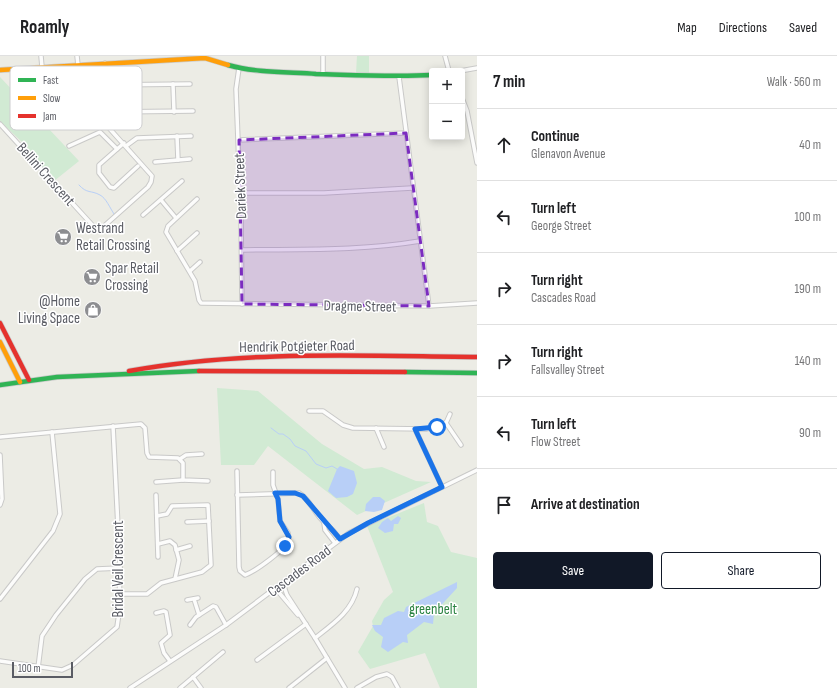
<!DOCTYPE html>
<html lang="en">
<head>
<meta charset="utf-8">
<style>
  body { margin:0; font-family:"Sofia Sans Condensed",sans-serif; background:#f2f2f2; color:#202124 }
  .controls { position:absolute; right:12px; top:12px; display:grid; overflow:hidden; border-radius:4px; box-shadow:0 2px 10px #0003 }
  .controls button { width:36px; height:36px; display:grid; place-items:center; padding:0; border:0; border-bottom:1px solid #e0e0e0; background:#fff; color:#202124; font:20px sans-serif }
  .scale { position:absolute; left:12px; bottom:10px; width:61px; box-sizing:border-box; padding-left:4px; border:2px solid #5a5c64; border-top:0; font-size:11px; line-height:14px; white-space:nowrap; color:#5a5c64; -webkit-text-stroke:3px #fff; paint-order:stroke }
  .stop { position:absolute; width:12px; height:12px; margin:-9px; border:3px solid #1a73e8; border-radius:50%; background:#fff }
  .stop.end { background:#1a73e8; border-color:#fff; box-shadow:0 1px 4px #0008 }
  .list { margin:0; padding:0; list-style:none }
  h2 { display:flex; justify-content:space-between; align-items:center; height:52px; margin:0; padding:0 16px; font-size:17px }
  h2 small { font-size:13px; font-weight:400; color:#757577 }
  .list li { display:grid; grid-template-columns:26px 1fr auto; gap:12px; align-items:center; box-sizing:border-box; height:72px; padding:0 16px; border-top:1px solid #e0e0e0 }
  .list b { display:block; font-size:15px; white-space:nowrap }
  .list p { margin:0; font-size:13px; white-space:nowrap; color:#757577 }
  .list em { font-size:13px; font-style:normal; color:#757577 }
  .actions { display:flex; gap:8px; padding:12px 16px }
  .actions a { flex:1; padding:9px 0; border:1px solid #111827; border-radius:4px; text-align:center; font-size:14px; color:#111827 }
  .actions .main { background:#111827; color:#fff }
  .icon { flex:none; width:22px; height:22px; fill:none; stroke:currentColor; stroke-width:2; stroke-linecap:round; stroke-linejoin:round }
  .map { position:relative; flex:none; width:477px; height:632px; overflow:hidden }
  header { display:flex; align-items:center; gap:24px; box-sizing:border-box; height:56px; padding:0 20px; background:#fff; border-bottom:1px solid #e0e0e0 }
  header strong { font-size:19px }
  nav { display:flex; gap:22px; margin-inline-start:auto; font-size:14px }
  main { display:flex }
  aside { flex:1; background:#fff }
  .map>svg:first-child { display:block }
</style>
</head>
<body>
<header>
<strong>Roamly</strong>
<nav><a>Map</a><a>Directions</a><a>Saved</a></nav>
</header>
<main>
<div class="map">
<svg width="477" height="632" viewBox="0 0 477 632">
  <rect width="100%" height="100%" fill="#ecece5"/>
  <!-- green -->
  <g fill="#d1ead3">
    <path d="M 357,0 L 369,0 L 369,17 L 356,17 Z"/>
    <path d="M 0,21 L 79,105 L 54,125 L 28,96 L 22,86 L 0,65 Z"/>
    <path d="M 217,332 L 258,335 L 322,388 L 364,413 L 382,411 L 416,425 L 431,426 L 357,459 L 268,390 L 254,409 L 221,409 Z"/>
    <path d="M 424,447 L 427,466 L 438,470 L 451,496 L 477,502 L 477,632 L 440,632 L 425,597 L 370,613 L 358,596 L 373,570 L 372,565 L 384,544 L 393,536 L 367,470 Z"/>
  </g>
  <!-- water -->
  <g fill="#b8cff7">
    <path d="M 340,410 L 354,415 L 357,427 L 353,438 L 347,441 L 336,442 L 328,435 L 337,413 Z"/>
    <path d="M 373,441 L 380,441 L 385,445 L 382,454 L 374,456 L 365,455 L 366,448 Z"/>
    <path d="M 398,460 L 401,462 L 398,468 L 394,468 L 393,475 L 385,477 L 378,472 L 382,466 L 388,462 L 391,465 Z"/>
    <path d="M 457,526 L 457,532 L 434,557 L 433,568 L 424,566 L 407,579 L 408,587 L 403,586 L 388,596 L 381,591 L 383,581 L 375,575 L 372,569 L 381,569 L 384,562 L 398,555 L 404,556 L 406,551 Z"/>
  </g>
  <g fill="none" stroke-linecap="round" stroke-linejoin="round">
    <!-- stream -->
    <g stroke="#b8cff7" stroke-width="1">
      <path d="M 79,129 C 87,138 91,134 100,139 C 106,142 110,152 114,158"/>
      <path d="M 271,372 L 279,378 L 283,378 L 290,383 L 295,390 L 306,395 L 316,408 L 326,412 L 332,410 L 337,413"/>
    </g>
    <!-- street casing -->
    <g stroke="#c9c9c8" stroke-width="5.5">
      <g id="street">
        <path d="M 41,0 L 42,11"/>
        <path d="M 77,0 L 78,9"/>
        <path d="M 445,0 L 449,15"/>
        <path d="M 239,12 L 236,33 L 241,163 L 242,248"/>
        <path d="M 460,15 L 477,12"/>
        <path d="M 323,18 L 323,0"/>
        <path d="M 399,21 L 429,250"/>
        <path d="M 173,28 L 174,56"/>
        <path d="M 107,29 L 190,28"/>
        <path d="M 72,34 L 74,62"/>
        <path d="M 20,37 L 102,32"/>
        <path d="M 462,42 L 467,55 L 477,107"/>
        <path d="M 108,56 L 193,55"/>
        <path d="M 55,63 L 108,60"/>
        <path d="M 0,68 L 95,172 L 99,173 L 103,171 L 148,131 L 151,126 L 152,120 L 109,72 L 105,7"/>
        <path d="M 177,80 L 178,104"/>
        <path d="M 239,84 L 406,77"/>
        <path d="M 124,87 L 99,109 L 99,117 L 110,131 L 114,132 L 138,110"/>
        <path d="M 69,90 L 100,76 L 117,93"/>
        <path d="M 126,90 L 137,82 L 191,80"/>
        <path d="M 155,106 L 190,103"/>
        <path d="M 240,137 L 324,137 L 412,132"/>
        <path d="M 197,143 L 168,170 L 166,176 L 195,225 L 199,244 L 201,247 L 429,250 L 477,247"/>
        <path d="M 161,144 L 176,162"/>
        <path d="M 143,159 L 182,125"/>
        <path d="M 242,194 C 301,193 361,195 420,185"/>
        <path d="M 177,195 L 197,177"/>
        <path d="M 190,215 L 200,206"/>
        <path d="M 309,355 L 323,355 L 343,369 L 353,372 L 426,373 L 446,367"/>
        <path d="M 446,367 L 461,389"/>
        <path d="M 446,367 L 450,358"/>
        <path d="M 376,372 L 384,391"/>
        <path d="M 415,373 L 442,431"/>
        <path d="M 0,381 L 141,368 L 145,372 L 147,397 L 149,401 L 178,402 L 183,407 L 183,424 L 208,425"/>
        <path d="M 0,399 L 2,443 L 0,449"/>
        <path d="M 180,403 L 186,399 L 202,398"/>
        <path d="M 237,415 L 239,511 L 240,515 L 245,519 C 256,515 286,493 289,484 L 288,477 L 280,465 L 278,443 L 273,429 L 273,416"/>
        <path d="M 156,426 L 183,424"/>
        <path d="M 156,439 L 158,501"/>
        <path d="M 237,439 L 299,437 C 311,444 314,458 325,467 C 331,472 335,476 340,483"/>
        <path d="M 187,466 L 209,465"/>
        <path d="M 324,467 L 325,474 L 335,487"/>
        <path d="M 158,488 L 170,485 L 175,489 L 179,504 L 175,523"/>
        <path d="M 176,494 L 190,490"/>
        <path d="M 283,528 L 287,539 L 315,582 L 345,632"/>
        <path d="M 276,533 L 298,559"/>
        <path d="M 119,538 L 147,538 L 161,527 L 202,516 L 211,509 L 208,449 L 172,450 L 167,458 L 157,460"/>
        <path d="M 0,543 L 53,475 L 60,458 L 52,376"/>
        <path d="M 194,543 L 199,559"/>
        <path d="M 187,544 L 198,542"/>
        <path d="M 156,557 L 164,555 L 166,556 L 170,579 L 161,587 L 164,597 L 170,605"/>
        <path d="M 190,569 L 196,561 L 213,550 L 216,551 L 226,569"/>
        <path d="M 315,582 C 333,568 352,555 357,533"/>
        <path d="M 257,604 L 306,568"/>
        <path d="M 0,605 L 62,614 L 73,609 L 117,571 L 119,557 L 120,512 L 113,370"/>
        <path d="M 38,612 L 42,580 L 56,559 L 85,523 L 97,513 L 120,512"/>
        <path d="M 193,621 L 201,632"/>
        <path d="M 130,632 L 226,569 L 349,477 L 477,414"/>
        <path d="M 180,632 L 223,596"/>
        <path d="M 289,632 L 327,602"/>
        <path d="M 357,632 L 376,621 L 387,618 L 392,621 L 398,632"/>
      </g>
    </g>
    <!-- fast casing -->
    <g stroke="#cbcbcb" stroke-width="6">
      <g id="fast">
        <path d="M 228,9 C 256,17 287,16 316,18 C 355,19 393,21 432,19"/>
        <path d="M 405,316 L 477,317"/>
        <path d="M 0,329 L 57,321 L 199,315"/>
      </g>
    </g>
    <!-- slow casing -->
    <g stroke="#cbcbcb" stroke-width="6">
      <g id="slow">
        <path d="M 0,14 L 205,2 L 228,9"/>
        <path d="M 0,286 L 20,326"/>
      </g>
    </g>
    <!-- jam casing -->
    <g stroke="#cbcbcb" stroke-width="6">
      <g id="jam">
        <path d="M 0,267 L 29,324"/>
        <path d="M 129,315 C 244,294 361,300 477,301"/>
        <path d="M 199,315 L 405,316"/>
      </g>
    </g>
    <!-- street -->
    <use href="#street" stroke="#fcfcfb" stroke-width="3.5"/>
    <!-- fast -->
    <use href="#fast" stroke="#30b455" stroke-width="4.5"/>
    <!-- slow -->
    <use href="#slow" stroke="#ff9f0a" stroke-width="4.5"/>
    <!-- jam -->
    <use href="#jam" stroke="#e5322d" stroke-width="4.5"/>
  </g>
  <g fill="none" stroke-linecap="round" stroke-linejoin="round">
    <!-- route -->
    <path stroke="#1a73e8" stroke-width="5" d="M 285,490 L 289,481 L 280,465 L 278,443 L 275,437 L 295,437 L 303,440 L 340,483 L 368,467 L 442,431 L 415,373 L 437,371"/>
  </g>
  <!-- marked area -->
  <path fill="#7b2cbf" fill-opacity="0.2" stroke="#7b2cbf" stroke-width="3" stroke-dasharray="8 5" stroke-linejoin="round" d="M 406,77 L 429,250 L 242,248 L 239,84 Z"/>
  <!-- icons -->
  <defs>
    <g id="supermarket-disc" transform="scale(0.9)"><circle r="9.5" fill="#8d8e91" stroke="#fff"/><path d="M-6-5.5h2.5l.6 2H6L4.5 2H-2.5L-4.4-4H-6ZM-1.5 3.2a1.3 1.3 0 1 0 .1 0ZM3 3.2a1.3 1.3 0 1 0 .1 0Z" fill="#fff"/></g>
    <g id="shop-disc" transform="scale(0.9)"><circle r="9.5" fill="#8d8e91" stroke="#fff"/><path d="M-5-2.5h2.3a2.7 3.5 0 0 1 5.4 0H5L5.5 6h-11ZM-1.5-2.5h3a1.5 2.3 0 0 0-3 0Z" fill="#fff"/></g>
  </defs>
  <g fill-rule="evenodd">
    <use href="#supermarket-disc" x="63" y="181"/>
    <use href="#supermarket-disc" x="92" y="221"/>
    <use href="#shop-disc" x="93" y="254"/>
  </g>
  <g text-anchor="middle" stroke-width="3" stroke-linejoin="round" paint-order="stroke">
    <!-- street labels -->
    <g font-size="15" fill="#5a5c64" stroke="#fff">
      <text transform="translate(46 118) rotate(48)" y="5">Bellini Crescent</text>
      <text transform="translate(240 130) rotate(-92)" y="5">Dariek Street</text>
      <text transform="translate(360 250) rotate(1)" y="5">Dragme Street</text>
      <text transform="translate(297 290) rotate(-1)" y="5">Hendrik Potgieter Road</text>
      <text transform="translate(118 513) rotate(-90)" y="5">Bridal Veil Crescent</text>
      <text transform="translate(299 515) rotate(-37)" y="5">Cascades Road</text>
    </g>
    <!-- poi labels -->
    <g font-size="15" fill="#5a5c64" stroke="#fff" text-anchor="start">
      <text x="76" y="177">Westrand<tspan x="76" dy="17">Retail Crossing</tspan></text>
      <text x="105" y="217">Spar Retail<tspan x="105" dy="17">Crossing</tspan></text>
      <text x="80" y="250" text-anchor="end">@Home<tspan x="80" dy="17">Living Space</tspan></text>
    </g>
    <!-- park labels -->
    <g font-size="15" fill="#2b8342" stroke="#fff">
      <text x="433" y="558">greenbelt</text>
    </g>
  </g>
  <!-- legend -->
  <rect x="10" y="10" width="132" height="64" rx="6" fill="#fff" stroke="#ceced0" stroke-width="1"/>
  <rect x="18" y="22" width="18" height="4" fill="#30b455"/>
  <rect x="18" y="40" width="18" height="4" fill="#ff9f0a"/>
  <rect x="18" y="58" width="18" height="4" fill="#e5322d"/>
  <g font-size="11" fill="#5a5c64">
    <text x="43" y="28">Fast</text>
    <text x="43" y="46">Slow</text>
    <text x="43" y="64">Jam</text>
  </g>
</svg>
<div class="controls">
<button>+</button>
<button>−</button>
</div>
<div class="scale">100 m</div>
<div class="stop" style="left:437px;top:371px"></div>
<div class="stop end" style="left:285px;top:490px"></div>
</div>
<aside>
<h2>7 min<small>Walk · 560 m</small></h2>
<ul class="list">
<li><svg class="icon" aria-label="ahead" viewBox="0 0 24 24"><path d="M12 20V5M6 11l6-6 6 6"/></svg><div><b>Continue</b><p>Glenavon Avenue</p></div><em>40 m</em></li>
<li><svg class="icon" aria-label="left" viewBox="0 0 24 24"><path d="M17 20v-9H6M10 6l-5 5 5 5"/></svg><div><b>Turn left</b><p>George Street</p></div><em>100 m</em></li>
<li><svg class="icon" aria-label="right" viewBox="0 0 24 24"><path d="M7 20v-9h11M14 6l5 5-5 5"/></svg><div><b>Turn right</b><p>Cascades Road</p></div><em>190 m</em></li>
<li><svg class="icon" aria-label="right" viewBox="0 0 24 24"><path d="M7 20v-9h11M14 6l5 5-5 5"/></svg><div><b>Turn right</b><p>Fallsvalley Street</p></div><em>140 m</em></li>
<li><svg class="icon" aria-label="left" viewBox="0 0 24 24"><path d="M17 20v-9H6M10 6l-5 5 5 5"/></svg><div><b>Turn left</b><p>Flow Street</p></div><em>90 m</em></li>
<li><svg class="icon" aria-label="arrive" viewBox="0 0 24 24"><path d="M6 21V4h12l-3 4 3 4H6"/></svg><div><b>Arrive at destination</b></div></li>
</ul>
<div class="actions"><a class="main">Save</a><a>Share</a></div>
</aside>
</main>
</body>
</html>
